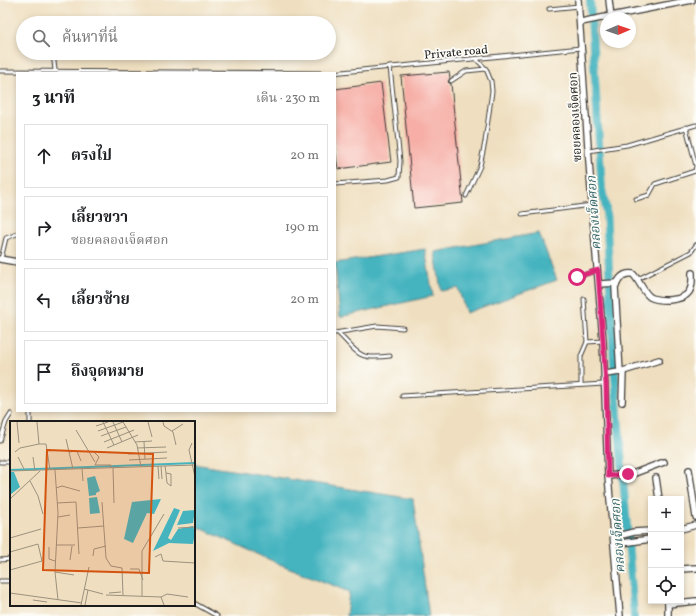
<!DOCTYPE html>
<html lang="th">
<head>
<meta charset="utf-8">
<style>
  body { margin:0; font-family:Vollkorn,"Noto Serif Thai",serif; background:#f6f6f6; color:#202124 }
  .controls { position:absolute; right:12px; bottom:12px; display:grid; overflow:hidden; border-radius:0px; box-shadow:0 2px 6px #0003 }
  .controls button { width:36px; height:36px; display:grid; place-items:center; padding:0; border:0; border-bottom:1px solid #e0e0e0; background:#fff; color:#202124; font:20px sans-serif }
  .compass { position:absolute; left:600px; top:12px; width:36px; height:36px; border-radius:50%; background:#fff; box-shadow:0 2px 6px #0003; rotate:88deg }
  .stop { position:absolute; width:12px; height:12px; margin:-9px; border:3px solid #db2777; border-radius:50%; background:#fff }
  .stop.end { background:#db2777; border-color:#fff; box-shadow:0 1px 4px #0008 }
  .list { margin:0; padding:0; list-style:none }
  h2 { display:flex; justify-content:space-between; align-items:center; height:52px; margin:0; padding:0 16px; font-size:17px }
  h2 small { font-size:13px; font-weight:400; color:#757577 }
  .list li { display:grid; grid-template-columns:26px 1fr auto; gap:12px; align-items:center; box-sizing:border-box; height:64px; margin:0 8px 8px; padding:0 8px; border:1px solid #e0e0e0; border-radius:0px }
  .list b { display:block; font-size:15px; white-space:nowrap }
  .list p { margin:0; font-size:13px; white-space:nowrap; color:#757577 }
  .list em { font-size:13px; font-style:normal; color:#757577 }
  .icon { flex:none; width:22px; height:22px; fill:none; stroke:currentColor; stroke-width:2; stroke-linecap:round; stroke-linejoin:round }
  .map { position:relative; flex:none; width:696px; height:616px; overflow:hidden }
  .search { position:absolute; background:#fff; box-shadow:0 2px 6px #0003; left:16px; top:16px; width:320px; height:44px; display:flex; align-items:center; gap:10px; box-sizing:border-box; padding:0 14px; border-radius:22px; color:#757577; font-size:15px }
  .panel { position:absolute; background:#fff; box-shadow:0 2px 6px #0003; left:16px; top:72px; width:320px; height:340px; border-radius:0px }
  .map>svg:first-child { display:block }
</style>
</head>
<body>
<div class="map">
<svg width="696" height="616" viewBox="0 0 696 616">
  <rect width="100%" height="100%" fill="#fdfcf7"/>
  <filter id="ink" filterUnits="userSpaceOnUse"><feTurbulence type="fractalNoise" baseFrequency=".025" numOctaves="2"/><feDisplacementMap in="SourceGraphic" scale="8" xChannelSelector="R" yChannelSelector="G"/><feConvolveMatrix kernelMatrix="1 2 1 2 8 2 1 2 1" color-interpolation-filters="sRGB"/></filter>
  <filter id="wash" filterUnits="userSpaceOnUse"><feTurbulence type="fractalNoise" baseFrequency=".012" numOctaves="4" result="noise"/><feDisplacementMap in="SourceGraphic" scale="16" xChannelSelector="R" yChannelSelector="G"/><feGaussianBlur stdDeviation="0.9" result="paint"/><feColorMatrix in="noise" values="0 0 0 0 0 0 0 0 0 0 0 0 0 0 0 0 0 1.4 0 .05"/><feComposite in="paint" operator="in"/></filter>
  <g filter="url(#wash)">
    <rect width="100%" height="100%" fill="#efdfc0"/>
    <!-- water -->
    <g fill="#45b4bf" stroke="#30686e">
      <path d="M 539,233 L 557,280 L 466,313 L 458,288 L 441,291 L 435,252 Z"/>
      <path d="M 425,249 L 433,296 L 340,317 L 335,263 Z"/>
      <path d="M 194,464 L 413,499 L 429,616 L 346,616 L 349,592 L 277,563 L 194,525 Z"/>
    </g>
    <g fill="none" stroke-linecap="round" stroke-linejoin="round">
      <!-- canal -->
      <path stroke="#45b4bf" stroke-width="8" d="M 590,0 L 602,189 L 606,209 L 614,363 L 634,616"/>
    </g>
    <g id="blocks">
      <!-- building -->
      <g fill="#f6aea6">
        <path d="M 449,72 L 450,78 L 448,82 L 451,84 L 463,203 L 414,208 L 401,76 Z"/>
        <path d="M 381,83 L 391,162 L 338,169 L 335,149 L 335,89 Z"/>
      </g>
    </g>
  </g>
  <g filter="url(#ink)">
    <use href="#blocks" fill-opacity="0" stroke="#3c3935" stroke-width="1"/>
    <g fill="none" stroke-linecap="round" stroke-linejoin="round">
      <!-- lane casing -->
      <g stroke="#3c3935" stroke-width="5">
        <g id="lane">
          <path d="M 549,9 L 579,6"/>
          <path d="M 53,53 L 55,70"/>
          <path d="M 0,71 L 322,73"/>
          <path d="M 332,73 L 581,48"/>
          <path d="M 451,81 L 466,71 L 486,69"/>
          <path d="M 588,151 L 627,145 L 696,125"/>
          <path d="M 335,184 L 388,180 L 399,177 L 400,161 L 390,67"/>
          <path d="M 466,196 L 480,166 L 485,142 L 492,91 L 491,81 L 486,69 L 476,59"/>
          <path d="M 636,199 L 649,195 L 655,184 L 695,171 L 696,166 L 686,127"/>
          <path d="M 522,214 L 592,205"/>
          <path d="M 1,259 L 6,238 L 17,234"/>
          <path d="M 577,277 L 598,270"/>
          <path d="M 638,279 L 691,252 L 696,245"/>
          <path d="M 584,299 L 587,342 L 603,341"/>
          <path d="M 335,333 L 377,326 L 403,328"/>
          <path d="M 338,333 C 359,354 358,360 390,356"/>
          <path d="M 581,385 L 581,356 L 587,342"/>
          <path d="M 402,396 L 604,384"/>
          <path d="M 30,411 L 30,422"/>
          <path d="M 0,441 L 6,422 L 11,414"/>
          <path d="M 0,462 L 11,462"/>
          <path d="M 0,560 L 11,559"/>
          <path d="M 0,581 L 11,581"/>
          <path d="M 194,603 L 217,616"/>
        </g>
      </g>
      <!-- street casing -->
      <g stroke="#3c3935" stroke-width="8">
        <g id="street">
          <path d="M 578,0 L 592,205 L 603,341 L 608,476 L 620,616"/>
          <path d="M 609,0 L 611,17"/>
          <path d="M 581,22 L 692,0"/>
          <path d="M 0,259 L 17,262"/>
          <path d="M 599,284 L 617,283"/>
          <path d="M 620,372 L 659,360"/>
          <path d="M 605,374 L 620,372 L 615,287 C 619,279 623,272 633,274 C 639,280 643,292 650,297 C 660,302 683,301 689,292 C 693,286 692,279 692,273"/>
          <path d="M 622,402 L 623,372"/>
          <path d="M 689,470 L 696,517"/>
          <path d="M 608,476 L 635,473 L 664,462"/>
          <path d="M 656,478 L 659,499"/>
          <path d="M 681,529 L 696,525"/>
          <path d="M 614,537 L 634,532 L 651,531"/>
          <path d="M 615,544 L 651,539"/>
          <path d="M 681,569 L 696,568"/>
          <path d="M 668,601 L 668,616"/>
          <path d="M 668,604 L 696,601"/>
        </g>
      </g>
      <!-- lane -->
      <use href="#lane" stroke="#fff" stroke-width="3"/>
      <!-- street -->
      <use href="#street" stroke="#fff" stroke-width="5.5"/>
    </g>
  </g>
  <g fill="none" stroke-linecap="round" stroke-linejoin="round" filter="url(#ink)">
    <!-- route -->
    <path stroke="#db2777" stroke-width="5" d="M 577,277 L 598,270 L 606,384 L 608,476 L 628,474"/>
  </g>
  <g text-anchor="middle" stroke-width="3.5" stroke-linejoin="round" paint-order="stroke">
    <!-- street labels -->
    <g font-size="12" fill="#1c1c1c" stroke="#fdfcf7">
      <text transform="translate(456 52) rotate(-5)" y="4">Private road</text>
      <text transform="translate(575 117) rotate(-93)" y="4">ซอยคลองเจ็ดศอก</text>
    </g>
    <!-- water labels -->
    <g font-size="13" font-style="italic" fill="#2e6065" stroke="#fdfcf7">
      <text transform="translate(593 213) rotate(-94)" y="5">คลองเจ็ดศอก</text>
      <text transform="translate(617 536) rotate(-94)" y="5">คลองเจ็ดศอก</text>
    </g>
  </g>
  <!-- overview -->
  <g transform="translate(10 421)">
    <rect width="185" height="185" fill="#efdfc0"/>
    <path d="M 0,51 L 4,51 L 10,66 L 0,74 ZM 85,55 L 90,70 L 86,72 L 86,74 L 79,75 L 77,57 ZM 87,76 L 90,92 L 80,93 L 79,77 ZM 151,78 L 144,93 L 137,92 L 123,122 L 114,118 L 122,81 ZM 164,87 L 170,89 L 158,117 L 161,119 L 168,108 L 183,105 L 185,112 L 183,123 L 159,122 L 143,130 ZM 185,89 L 183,102 L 167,104 L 173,90 Z" fill="#45b4bf"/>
    <path fill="none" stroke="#45b4bf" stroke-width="2" d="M 0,49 L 185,42"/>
    <path fill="none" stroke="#9b917e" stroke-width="1" d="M 7,1 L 9,22M 27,1 L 29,23 L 36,23 L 40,49M 93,1 L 104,24M 103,1 L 112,21M 113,1 L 127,24 L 131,46M 138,1 L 142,16M 153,1 L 154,5 L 163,11 L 166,24M 86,5 L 98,1M 66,9 L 85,41M 88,10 L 113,1M 162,10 L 173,3M 91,15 L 116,6M 56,18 L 63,48M 94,21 L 124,9M 125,21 L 142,20M 134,21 L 135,38M 182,22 L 179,29 L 185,56M 97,27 L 128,14M 127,27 L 156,26M 5,31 L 10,27 L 29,23M 59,31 L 67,30 L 71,40M 84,31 L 89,36 L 85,44 L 101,44 L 101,47M 118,33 L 157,31M 8,36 L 15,50M 23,36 L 25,50M 119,39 L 157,37M 148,45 L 149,58M 151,45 L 152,58M 155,45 L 156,52 L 156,53 L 157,62 L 161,65 L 161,53 L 156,52M 103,47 L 104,82M 72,48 L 73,60M 45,49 L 48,92 L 45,151 L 48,179M 0,50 L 185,44M 20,60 L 28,75 L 33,93M 46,67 L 52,65 L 70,70M 0,78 L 30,50M 92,81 L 96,137 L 101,145 L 112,147 L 113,174M 47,82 L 66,81 L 69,133M 48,96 L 60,94M 68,107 L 94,105M 168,107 L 185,106M 0,117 L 31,108M 46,124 L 65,124M 39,126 L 39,138 L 45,140M 0,131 L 28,123 L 32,140 L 0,149M 83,135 L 84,128 L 96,125M 145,136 L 151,133 L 153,140 L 185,142M 60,139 L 62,125M 120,148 L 129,148 L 133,159M 45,151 L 64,154M 74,168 L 93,173M 0,172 L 72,182M 99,172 L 111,171M 96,174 L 151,176 L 154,184M 132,175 L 132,130 L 154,93M 151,176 L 157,173 L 178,176M 23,179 L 37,181M 71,184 L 79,146M 75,184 L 78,169"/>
    <path fill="#d4530e" fill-opacity="0.15" stroke="#d4530e" stroke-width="2" d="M 37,29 L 143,33 L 139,152 L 33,149 Z"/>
    <rect width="185" height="185" fill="none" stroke="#1c1c1c" stroke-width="2"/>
  </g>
</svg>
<div class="controls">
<button>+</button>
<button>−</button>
<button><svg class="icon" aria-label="locate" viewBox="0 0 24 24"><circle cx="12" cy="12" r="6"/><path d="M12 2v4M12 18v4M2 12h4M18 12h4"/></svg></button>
</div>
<svg class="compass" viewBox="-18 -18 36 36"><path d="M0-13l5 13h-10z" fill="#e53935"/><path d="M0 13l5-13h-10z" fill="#757577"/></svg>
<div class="stop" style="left:577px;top:277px"></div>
<div class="stop end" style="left:628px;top:474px"></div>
<div class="search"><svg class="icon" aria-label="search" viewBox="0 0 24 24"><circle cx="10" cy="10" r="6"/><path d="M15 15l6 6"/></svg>ค้นหาที่นี่</div>
<section class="panel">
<h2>3 นาที<small>เดิน · 230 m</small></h2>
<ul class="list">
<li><svg class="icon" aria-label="ahead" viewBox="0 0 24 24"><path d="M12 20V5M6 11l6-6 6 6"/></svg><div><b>ตรงไป</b></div><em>20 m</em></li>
<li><svg class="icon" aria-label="right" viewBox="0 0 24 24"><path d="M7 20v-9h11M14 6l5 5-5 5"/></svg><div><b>เลี้ยวขวา</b><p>ซอยคลองเจ็ดศอก</p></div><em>190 m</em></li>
<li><svg class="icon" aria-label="left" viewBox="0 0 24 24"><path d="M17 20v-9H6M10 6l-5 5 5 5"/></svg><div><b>เลี้ยวซ้าย</b></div><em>20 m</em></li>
<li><svg class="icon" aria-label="arrive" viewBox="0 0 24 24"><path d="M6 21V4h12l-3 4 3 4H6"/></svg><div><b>ถึงจุดหมาย</b></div></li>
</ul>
</section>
</div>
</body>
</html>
